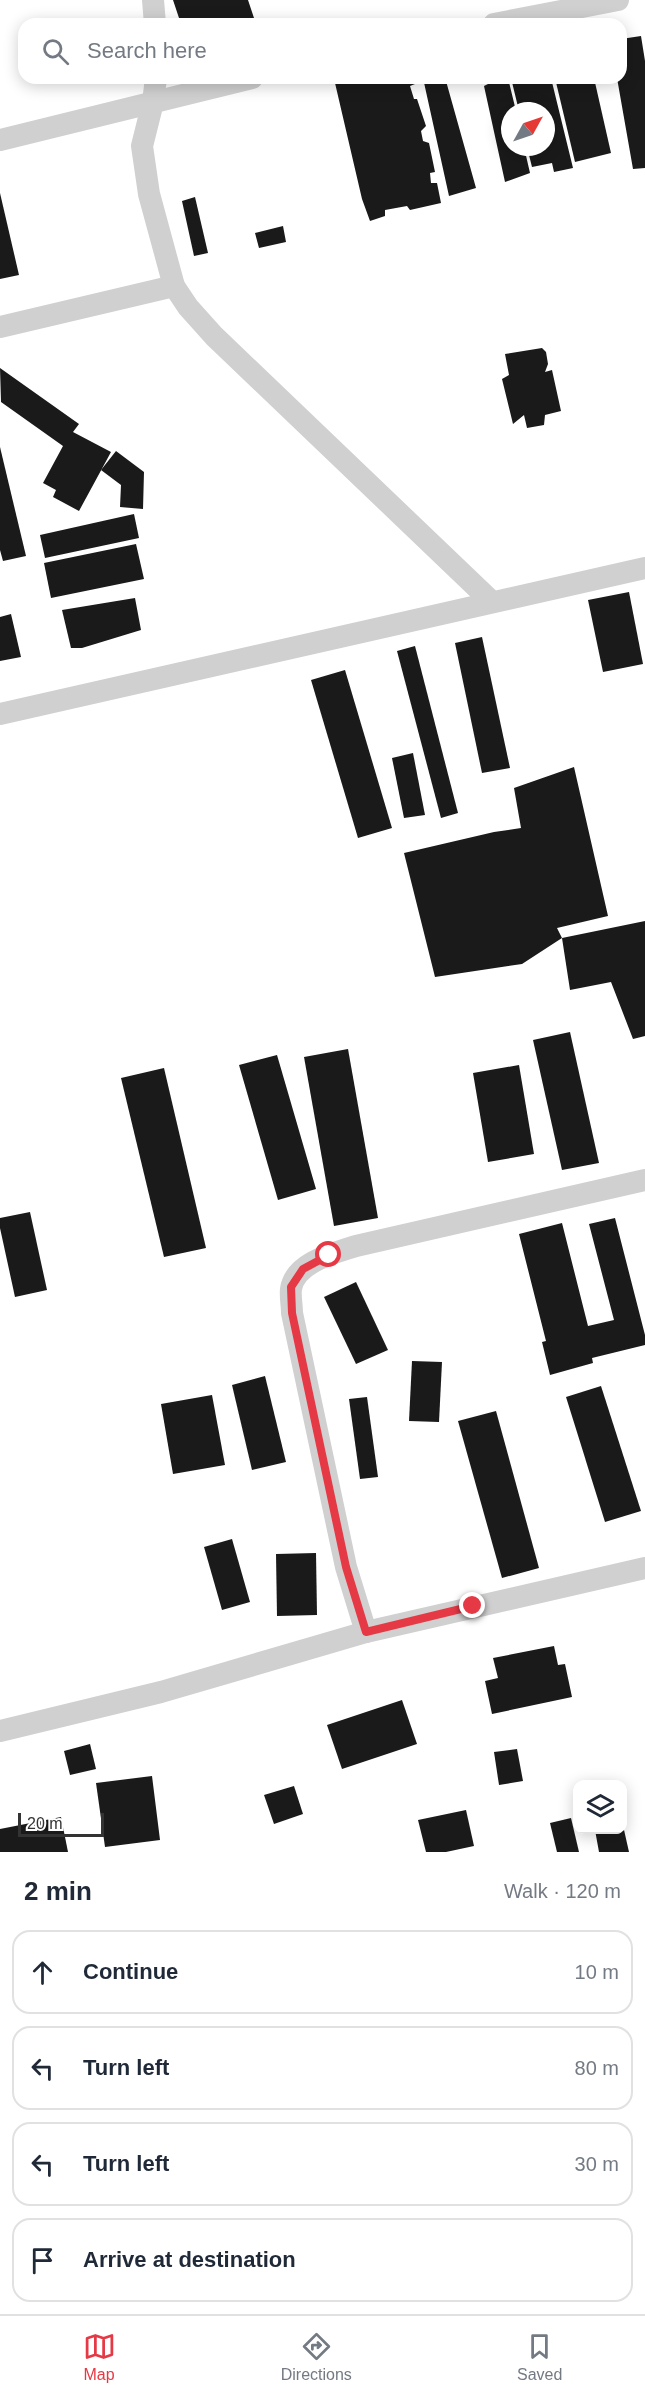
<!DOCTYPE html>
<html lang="en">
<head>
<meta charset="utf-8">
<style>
  body { margin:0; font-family:Helvetica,sans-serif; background:#f6f6f7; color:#1f2937 }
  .controls { position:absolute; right:18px; bottom:18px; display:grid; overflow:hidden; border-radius:12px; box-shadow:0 3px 15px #0003 }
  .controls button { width:54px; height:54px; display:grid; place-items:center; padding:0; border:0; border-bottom:2px solid #e0e1e3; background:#fff; color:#1f2937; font:30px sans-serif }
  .compass { position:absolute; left:501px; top:102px; width:54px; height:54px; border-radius:50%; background:#fff; box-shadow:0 3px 15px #0003; rotate:50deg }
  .scale { position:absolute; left:18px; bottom:15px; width:86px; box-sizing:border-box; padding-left:6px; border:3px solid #333; border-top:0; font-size:16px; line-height:21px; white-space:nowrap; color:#333; -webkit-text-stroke:4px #fff; paint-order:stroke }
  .stop { position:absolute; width:18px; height:18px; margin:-14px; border:4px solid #e63946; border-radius:50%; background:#fff }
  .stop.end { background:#e63946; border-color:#fff; box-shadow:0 2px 6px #0008 }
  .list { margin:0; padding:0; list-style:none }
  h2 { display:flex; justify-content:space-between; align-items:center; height:78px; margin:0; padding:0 24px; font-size:26px }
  h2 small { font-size:20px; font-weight:400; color:#747a83 }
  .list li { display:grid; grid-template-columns:39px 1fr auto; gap:18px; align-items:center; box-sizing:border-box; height:84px; margin:0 12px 12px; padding:0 12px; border:2px solid #e0e1e3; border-radius:18px }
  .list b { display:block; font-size:22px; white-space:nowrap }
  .list em { font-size:20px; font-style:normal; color:#747a83 }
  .icon { flex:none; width:33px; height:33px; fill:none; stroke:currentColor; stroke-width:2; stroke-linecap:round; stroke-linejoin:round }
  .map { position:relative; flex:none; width:645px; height:1852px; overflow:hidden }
  .search { position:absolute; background:#fff; box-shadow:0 3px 15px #0003; left:18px; right:18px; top:18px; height:66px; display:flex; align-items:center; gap:15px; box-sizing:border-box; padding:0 21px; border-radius:18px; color:#747a83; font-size:22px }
  .sheet { height:462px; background:#fff }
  nav { display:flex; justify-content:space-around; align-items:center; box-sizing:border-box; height:84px; border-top:2px solid #e0e1e3; background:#fff; font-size:16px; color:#747a83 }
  nav a { display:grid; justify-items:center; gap:3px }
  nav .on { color:#e63946 }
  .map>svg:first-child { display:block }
</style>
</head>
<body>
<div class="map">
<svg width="645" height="1852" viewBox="0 0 645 1852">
  <rect width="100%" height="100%" fill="#fff"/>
  <!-- building -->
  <g fill="#1a1a1a">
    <path d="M 173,0 L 248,0 L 256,24 L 181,24 Z"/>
    <path d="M 641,36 L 645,61 L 645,168 L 633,169 L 617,78 L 621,78 L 621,39 Z"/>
    <path d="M 355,78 L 413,78 L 415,84 L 410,86 L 414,99 L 417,99 L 426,126 L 421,131 L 423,141 L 429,143 L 435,172 L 430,173 L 431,183 L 437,183 L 441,203 L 410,210 L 407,206 L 385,210 L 385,216 L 370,221 L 362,199 L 335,83 Z"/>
    <path d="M 423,78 L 456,78 L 446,81 L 476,188 L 449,196 Z"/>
    <path d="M 487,78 L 508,78 L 516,111 L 510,111 L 510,147 L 524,147 L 530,173 L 505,182 L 484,86 L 488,84 Z"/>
    <path d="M 511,78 L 551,78 L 573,168 L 554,172 L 552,163 L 532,167 L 527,147 L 546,147 L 546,111 L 519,111 Z"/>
    <path d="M 555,78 L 594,78 L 611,153 L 575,162 Z"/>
    <path d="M 0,193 L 19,275 L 0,279 Z"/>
    <path d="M 195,197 L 208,253 L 194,256 L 182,201 Z"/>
    <path d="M 283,226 L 286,242 L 259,248 L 255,233 Z"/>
    <path d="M 542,348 L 546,352 L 548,364 L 545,372 L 552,370 L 561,411 L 545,415 L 544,425 L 527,428 L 524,415 L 513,424 L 502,379 L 509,375 L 505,354 Z"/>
    <path d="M 0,368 L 79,424 L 73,432 L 111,452 L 79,511 L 53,497 L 56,490 L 43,483 L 63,446 L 1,402 Z"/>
    <path d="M 0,447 L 26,556 L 3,561 L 0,550 Z"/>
    <path d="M 116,451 L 144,472 L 143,509 L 120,507 L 121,485 L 101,470 Z"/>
    <path d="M 134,514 L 139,538 L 45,558 L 40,535 Z"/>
    <path d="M 136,544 L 144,579 L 51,598 L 44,563 Z"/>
    <path d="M 629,592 L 643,664 L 603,672 L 588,600 Z"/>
    <path d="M 135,598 L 141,630 L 82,648 L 71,648 L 62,610 Z"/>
    <path d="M 11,614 L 21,657 L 0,661 L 0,617 Z"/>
    <path d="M 482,637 L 510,768 L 482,773 L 455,643 Z"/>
    <path d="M 415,646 L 458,813 L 441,818 L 397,651 Z"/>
    <path d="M 345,670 L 392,828 L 358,838 L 311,680 Z"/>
    <path d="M 413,753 L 425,815 L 404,818 L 392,758 Z"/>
    <path d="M 574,767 L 608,916 L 557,928 L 562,938 L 522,964 L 435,977 L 404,853 L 494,832 L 521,828 L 514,788 Z"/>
    <path d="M 645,921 L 645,1036 L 633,1039 L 611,982 L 570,990 L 562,938 Z"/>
    <path d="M 570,1032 L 599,1163 L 562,1170 L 533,1040 Z"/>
    <path d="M 348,1049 L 378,1218 L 334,1226 L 304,1057 Z"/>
    <path d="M 277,1055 L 316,1189 L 278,1200 L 239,1065 Z"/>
    <path d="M 519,1065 L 534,1154 L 488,1162 L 473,1073 Z"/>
    <path d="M 164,1068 L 206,1248 L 164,1257 L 121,1078 Z"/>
    <path d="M 30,1212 L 47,1290 L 15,1297 L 0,1228 L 0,1218 Z"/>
    <path d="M 615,1218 L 645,1335 L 645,1345 L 592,1358 L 593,1363 L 550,1375 L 542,1342 L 546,1341 L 519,1234 L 562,1223 L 588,1326 L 614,1320 L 589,1224 Z"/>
    <path d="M 356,1282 L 388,1350 L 356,1364 L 324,1297 Z"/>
    <path d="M 412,1361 L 442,1362 L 439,1422 L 409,1421 Z"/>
    <path d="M 265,1376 L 286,1462 L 252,1470 L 232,1385 Z"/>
    <path d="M 601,1386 L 641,1511 L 605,1522 L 566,1397 Z"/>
    <path d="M 212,1395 L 225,1465 L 173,1474 L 161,1404 Z"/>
    <path d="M 367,1397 L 378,1477 L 360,1479 L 349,1399 Z"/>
    <path d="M 496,1411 L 539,1568 L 502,1578 L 458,1421 Z"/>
    <path d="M 232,1539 L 250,1602 L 222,1610 L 204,1547 Z"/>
    <path d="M 316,1553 L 317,1615 L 277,1616 L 276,1554 Z"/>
    <path d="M 554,1646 L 558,1665 L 565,1664 L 572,1697 L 492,1714 L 485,1681 L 498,1678 L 493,1658 Z"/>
    <path d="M 402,1700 L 417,1744 L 342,1769 L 327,1725 Z"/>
    <path d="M 90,1744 L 96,1769 L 70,1775 L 64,1751 Z"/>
    <path d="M 517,1749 L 523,1781 L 499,1785 L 494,1752 Z"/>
    <path d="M 152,1776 L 160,1840 L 105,1847 L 96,1783 Z"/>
    <path d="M 294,1786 L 303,1814 L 274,1824 L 264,1795 Z"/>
    <path d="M 466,1810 L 474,1846 L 446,1852 L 426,1852 L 418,1820 Z"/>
    <path d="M 61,1817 L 68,1852 L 0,1852 L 0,1829 Z"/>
    <path d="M 571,1818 L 579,1852 L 557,1852 L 550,1823 Z"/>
    <path d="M 622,1821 L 629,1852 L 599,1852 L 595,1830 L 622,1830 Z"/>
  </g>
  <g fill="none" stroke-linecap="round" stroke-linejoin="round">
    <!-- minor -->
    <g stroke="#d0d0d0" stroke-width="22">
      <path d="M 153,0 L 155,24"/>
      <path d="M 494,24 L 618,0"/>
      <path d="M 156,78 L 153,102 L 142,146 L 149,194 L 174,286 L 188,307 L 214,336 L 492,602"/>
      <path d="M 0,140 L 252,78"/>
      <path d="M 0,327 L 174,286"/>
      <path d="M 0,714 L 645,568"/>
      <path d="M 645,1180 L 356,1246 C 335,1253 295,1262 291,1289 C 290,1296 292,1305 292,1313 L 346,1567 L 366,1632 L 645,1568"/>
      <path d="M 0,1731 L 161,1692 L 366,1632"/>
    </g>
  </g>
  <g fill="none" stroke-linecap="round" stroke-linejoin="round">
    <!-- route -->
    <path stroke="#e63946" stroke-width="8" d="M 329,1255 L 303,1269 L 291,1287 L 292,1313 L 346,1567 L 366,1632 L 473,1606"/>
  </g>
</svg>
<div class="controls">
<button><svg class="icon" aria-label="layers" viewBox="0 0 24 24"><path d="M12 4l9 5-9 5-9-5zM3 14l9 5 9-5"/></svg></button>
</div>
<svg class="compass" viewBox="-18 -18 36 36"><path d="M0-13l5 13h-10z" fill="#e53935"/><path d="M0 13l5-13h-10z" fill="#747a83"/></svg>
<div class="scale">20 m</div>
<div class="stop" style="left:329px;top:1255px"></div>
<div class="stop end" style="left:473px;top:1606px"></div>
<div class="search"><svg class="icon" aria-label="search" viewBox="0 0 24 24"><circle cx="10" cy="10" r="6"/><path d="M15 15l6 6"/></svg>Search here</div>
</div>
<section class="sheet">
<h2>2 min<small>Walk · 120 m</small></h2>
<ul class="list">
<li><svg class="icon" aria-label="ahead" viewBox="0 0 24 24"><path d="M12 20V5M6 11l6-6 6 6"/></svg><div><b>Continue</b></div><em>10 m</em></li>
<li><svg class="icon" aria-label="left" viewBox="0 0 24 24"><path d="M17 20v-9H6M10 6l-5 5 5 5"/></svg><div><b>Turn left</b></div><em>80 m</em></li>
<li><svg class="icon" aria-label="left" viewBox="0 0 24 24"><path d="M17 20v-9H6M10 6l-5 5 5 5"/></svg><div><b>Turn left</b></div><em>30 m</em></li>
<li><svg class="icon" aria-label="arrive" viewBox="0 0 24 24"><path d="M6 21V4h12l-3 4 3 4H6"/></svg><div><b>Arrive at destination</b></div></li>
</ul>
</section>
<nav>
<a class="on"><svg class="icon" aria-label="map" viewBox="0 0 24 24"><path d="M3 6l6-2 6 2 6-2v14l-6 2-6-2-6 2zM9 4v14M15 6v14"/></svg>Map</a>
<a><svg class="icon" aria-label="directions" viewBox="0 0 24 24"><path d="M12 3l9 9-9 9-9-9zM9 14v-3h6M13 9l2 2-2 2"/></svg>Directions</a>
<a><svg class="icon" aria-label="saved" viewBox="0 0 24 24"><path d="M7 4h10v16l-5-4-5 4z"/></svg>Saved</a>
</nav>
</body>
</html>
